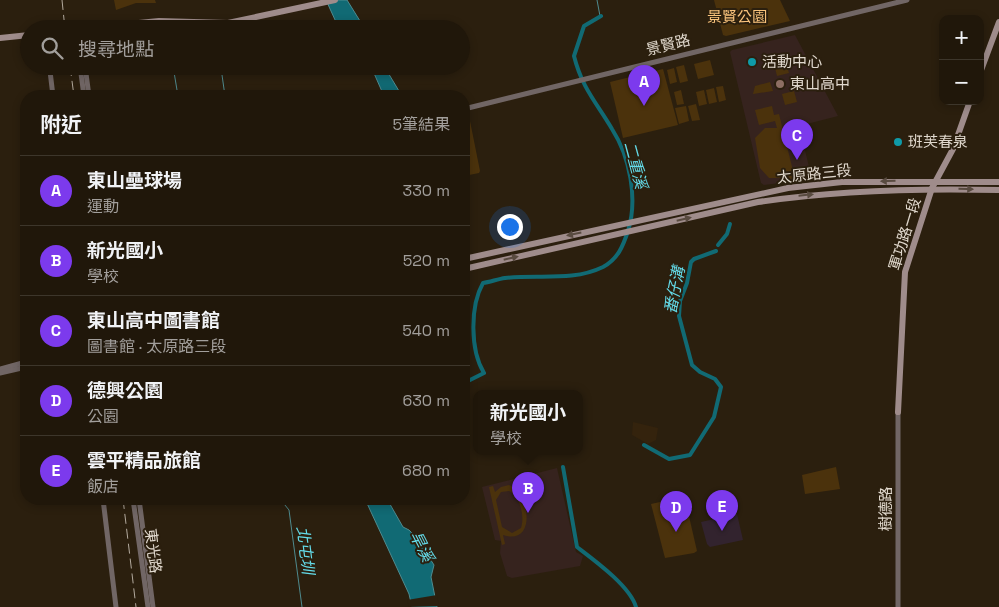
<!DOCTYPE html>
<html lang="zh-TW">
<head>
<meta charset="utf-8">
<style>
  body { margin:0; font-family:"Space Grotesk","Noto Sans TC",sans-serif; background:#282013; color:#f1f3f6 }
  .controls { position:absolute; right:15px; top:15px; display:grid; overflow:hidden; border-radius:10px; box-shadow:0 2px 8px #0003 }
  .controls button { width:45px; height:45px; display:grid; place-items:center; padding:0; border:0; border-bottom:1px solid #3d362b; background:#20170a; color:#f1f3f6; font:25px sans-serif }
  .you { position:absolute; left:509px; top:226px; width:18px; height:18px; margin:-12px; border:4px solid #fff; border-radius:50%; background:#1a73e8; box-shadow:0 0 0 8px #1a73e833 }
  .badge { display:grid; place-items:center; width:32px; height:32px; border-radius:50%; background:#7c3aed; color:#fff; font-size:16px; font-weight:700 }
  .pin { position:absolute; translate:-50% -41px; filter:drop-shadow(0 1px 2px #0008) }
  .pin::after { content:''; position:absolute; top:26px; width:18px; height:15px; background:inherit; clip-path:polygon(0 0,100% 0,50% 100%) }
  .popup { position:absolute; left:473px; top:390px; width:110px; height:65px; box-sizing:border-box; display:grid; place-content:center; border-radius:10px; background:#20170a; filter:drop-shadow(0 1px 4px #0005); font-size:16px; white-space:nowrap; color:#a29f9c }
  .popup b { font-size:19px; color:#f1f3f6 }
  .popup::after { content:''; position:absolute; left:50%; top:100%; margin-left:-10px; border:10px solid transparent; border-top-color:#20170a }
  .list { margin:0; padding:0; list-style:none }
  h2 { display:flex; justify-content:space-between; align-items:center; height:65px; margin:0; padding:0 20px; font-size:21px }
  h2 small { font-size:16px; font-weight:400; color:#a29f9c }
  .list li { display:grid; grid-template-columns:32px 1fr auto; gap:15px; align-items:center; box-sizing:border-box; height:70px; padding:0 20px; border-top:1px solid #3d362b }
  .list b { display:block; font-size:19px; white-space:nowrap }
  .list p { margin:0; font-size:16px; white-space:nowrap; color:#a29f9c }
  .list em { font-size:16px; font-style:normal; color:#a29f9c }
  .icon { flex:none; width:28px; height:28px; fill:none; stroke:currentColor; stroke-width:2; stroke-linecap:round; stroke-linejoin:round }
  .map { position:relative; flex:none; width:999px; height:607px; overflow:hidden }
  .search { position:absolute; background:#20170a; box-shadow:0 2px 8px #0003; left:20px; top:20px; width:450px; height:55px; display:flex; align-items:center; gap:12px; box-sizing:border-box; padding:0 18px; border-radius:28px; color:#a29f9c; font-size:19px }
  .panel { position:absolute; background:#20170a; box-shadow:0 2px 8px #0003; left:20px; top:90px; width:450px; height:415px; border-radius:20px }
  .map>svg:first-child { display:block }
</style>
</head>
<body>
<div class="map">
<svg width="999" height="607" viewBox="0 0 999 607">
  <rect width="100%" height="100%" fill="#2b1f0e"/>
  <!-- commercial -->
  <path fill="#32232e" d="M 737,514 L 743,540 L 710,547 L 707,544 L 701,522 Z"/>
  <!-- built -->
  <path fill="#34230d" d="M 633,422 L 658,428 L 656,440 L 648,444 L 632,435 Z"/>
  <!-- education -->
  <g fill="#36231e">
    <path d="M 795,35 L 838,116 L 799,126 L 812,179 L 764,185 L 761,183 L 730,52 L 732,50 Z"/>
    <path d="M 557,468 L 576,552 L 583,556 L 580,566 L 512,578 L 507,576 L 500,553 L 501,541 L 495,540 L 482,487 Z"/>
  </g>
  <!-- green -->
  <g fill="#4b320c" fill-rule="evenodd">
    <path d="M 114,0 L 155,0 L 156,3 L 136,3 L 116,10 Z"/>
    <path d="M 714,0 L 780,0 L 790,21 L 726,36 L 723,35 Z"/>
    <path d="M 710,60 L 714,75 L 698,79 L 694,64 Z"/>
    <path d="M 779,62 L 786,63 L 789,73 L 777,76 L 775,68 Z"/>
    <path d="M 684,65 L 688,81 L 680,83 L 676,67 Z"/>
    <path d="M 674,68 L 677,82 L 670,84 L 667,70 Z"/>
    <path d="M 663,69 L 678,125 L 623,138 L 610,82 Z"/>
    <path d="M 770,82 L 773,91 L 753,94 L 755,86 Z"/>
    <path d="M 723,86 L 726,100 L 719,102 L 716,87 Z"/>
    <path d="M 714,88 L 717,102 L 709,104 L 706,90 Z"/>
    <path d="M 681,90 L 684,104 L 677,105 L 674,92 Z"/>
    <path d="M 704,90 L 707,104 L 699,106 L 696,92 Z"/>
    <path d="M 794,91 L 797,102 L 785,105 L 782,94 Z"/>
    <path d="M 696,104 L 700,120 L 692,121 L 688,106 Z"/>
    <path d="M 686,106 L 689,121 L 679,124 L 675,108 Z"/>
    <path d="M 772,106 L 774,115 L 779,114 L 795,179 L 789,180 L 787,171 L 779,178 L 769,178 L 760,168 L 755,138 L 765,128 L 777,128 L 775,121 L 759,125 L 755,110 Z"/>
    <path d="M 466,115 L 469,116 L 480,171 L 479,173 L 464,176 L 464,116 Z"/>
    <path d="M 836,467 L 840,489 L 805,494 L 802,475 Z"/>
    <path d="M 509,485 C 530,493 537,546 503,535 L 505,544 L 502,545 L 489,487 L 493,486 L 495,492 L 501,487 ZM 509,491 C 520,496 525,516 521,528 L 512,533 L 502,527 L 496,500 L 501,492 Z"/>
    <path d="M 682,497 L 685,499 L 697,551 L 694,553 L 665,558 L 651,504 Z"/>
  </g>
  <!-- water -->
  <g fill="#116a74" stroke="#4f8b8f">
    <path d="M 326,0 L 347,0 L 365,29 L 336,29 L 336,22 Z"/>
    <path d="M 357,66 L 384,66 L 402,96 L 384,96 L 373,71 L 364,73 Z"/>
    <path d="M 365,499 L 387,499 L 403,527 L 409,530 L 416,537 L 434,565 L 431,577 L 437,607 L 412,607 L 409,594 Z"/>
  </g>
  <!-- pier -->
  <path fill="#2b1f0e" d="M 437,595 L 439,606 L 409,607 L 407,600 Z"/>
  <g fill="none" stroke-linecap="round" stroke-linejoin="round">
    <!-- stream -->
    <g stroke="#4f8b8f" stroke-width="1">
      <path d="M 597,0 L 600,16"/>
      <path d="M 166,26 L 167,29"/>
      <path d="M 173,66 L 178,96"/>
      <path d="M 216,66 L 222,75 L 225,96"/>
      <path d="M 280,499 L 289,510 L 302,607"/>
    </g>
    <!-- canal -->
    <g stroke="#116a74" stroke-width="4">
      <path d="M 718,245 L 727,234 L 730,224"/>
      <path d="M 464,383 L 484,373 C 470,350 470,306 483,283 C 490,282 498,279 505,278 C 538,274 572,282 603,267 C 618,259 623,246 628,231 C 638,199 630,157 612,129 C 596,102 582,88 574,56 L 584,26 L 601,16"/>
      <path d="M 644,445 L 669,459 L 690,455 L 714,417 L 721,387 L 715,379 L 700,372 L 692,365 L 679,316 L 680,301 L 687,283 L 691,262 L 694,259 L 716,251"/>
      <path d="M 563,467 L 577,547 C 594,560 630,586 636,607"/>
    </g>
    <!-- tertiary -->
    <g stroke="#716665" stroke-width="5">
      <path d="M 80,66 L 84,96"/>
      <path d="M 85,66 L 89,96"/>
      <path d="M 50,71 L 53,96"/>
      <path d="M 464,109 L 907,0"/>
      <path d="M 0,369 L 26,362"/>
      <path d="M 0,373 L 26,367"/>
      <path d="M 103,499 L 116,607"/>
      <path d="M 133,499 L 148,607"/>
      <path d="M 139,499 L 153,607"/>
      <path d="M 898,607 L 898,412"/>
    </g>
    <!-- secondary -->
    <g stroke="#9f8c8b" stroke-width="6">
      <path d="M 78,29 L 159,21 L 228,23 L 335,0"/>
      <path d="M 0,38 L 29,35"/>
      <path d="M 980,73 L 999,22"/>
      <path d="M 464,259 L 788,188 L 842,182 L 999,182"/>
      <path d="M 464,269 L 758,202 C 838,190 918,188 999,190"/>
      <path d="M 898,412 L 905,272 L 932,188 L 953,149 L 970,101"/>
    </g>
    <!-- rail -->
    <g stroke="#b3aa9e" stroke-width="1" stroke-dasharray="10 5" stroke-linecap="butt">
      <path d="M 62,0 L 65,29"/>
      <path d="M 70,66 L 74,96"/>
      <path d="M 123,499 L 136,607"/>
    </g>
  </g>
  <!-- one-way arrows -->
  <defs><path id="oneway-solid" d="M-6-.8H1V-3.2L6.5 0L1 3.2V.8H-6Z" transform="scale(1.25)"/></defs>
  <g fill="#594b40">
    <use href="#oneway-solid" transform="translate(888 181) rotate(179)"/>
    <use href="#oneway-solid" transform="translate(966 189) rotate(2)"/>
    <use href="#oneway-solid" transform="translate(806 195) rotate(-6)"/>
    <use href="#oneway-solid" transform="translate(684 219) rotate(-13)"/>
    <use href="#oneway-solid" transform="translate(574 234) rotate(168)"/>
    <use href="#oneway-solid" transform="translate(511 258) rotate(-13)"/>
  </g>
  <!-- markers -->
  <g fill="#0f9aa8" stroke="#2b1f0e" stroke-width="2">
    <circle cx="752" cy="62" r="5"/>
    <circle cx="898" cy="142" r="5"/>
  </g>
  <circle fill="#8d6e63" stroke="#2b1f0e" stroke-width="2" cx="780" cy="84" r="5"/>
  <g text-anchor="middle" stroke-width="4" stroke-linejoin="round" paint-order="stroke">
    <!-- park labels -->
    <g font-size="15" fill="#f9c37c" stroke="#2b1f0e">
      <text x="737" y="22">景賢公園</text>
    </g>
    <!-- street labels -->
    <g font-size="15" fill="#e0d8cd" stroke="#2b1f0e">
      <text transform="translate(668 45) rotate(-14)" y="5">景賢路</text>
      <text transform="translate(814 174) rotate(-6)" y="5">太原路三段</text>
      <text transform="translate(905 234) rotate(-73)" y="5">軍功路一段</text>
      <text transform="translate(886 509) rotate(-90)" y="5">樹德路</text>
      <text transform="translate(153 551) rotate(83)" y="5">東光路</text>
    </g>
    <!-- poi labels -->
    <g font-size="15" fill="#e0d8cd" stroke="#2b1f0e" text-anchor="start">
      <text x="762" y="67">活動中心</text>
      <text x="790" y="89">東山高中</text>
      <text x="908" y="147">班芙春泉</text>
    </g>
    <!-- water labels -->
    <g font-size="16" font-style="italic" fill="#64dbe9" stroke="#2b1f0e">
      <text transform="translate(636 165) rotate(75)" y="6">二重溪</text>
      <text transform="translate(674 290) rotate(-79)" y="6">番仔溝</text>
      <text transform="translate(422 546) rotate(63)" y="6">旱溪</text>
      <text transform="translate(306 550) rotate(83)" y="6">北屯圳</text>
    </g>
  </g>
</svg>
<div class="controls">
<button>+</button>
<button>−</button>
</div>
<div class="you"></div>
<div class="pin badge" style="left:644px;top:106px">A</div>
<div class="pin badge" style="left:528px;top:513px">B</div>
<div class="popup"><b>新光國小</b>學校</div>
<div class="pin badge" style="left:797px;top:160px">C</div>
<div class="pin badge" style="left:676px;top:532px">D</div>
<div class="pin badge" style="left:722px;top:531px">E</div>
<div class="search"><svg class="icon" aria-label="search" viewBox="0 0 24 24"><circle cx="10" cy="10" r="6"/><path d="M15 15l6 6"/></svg>搜尋地點</div>
<section class="panel">
<h2>附近<small>5筆結果</small></h2>
<ul class="list">
<li><span class="badge">A</span><div><b>東山壘球場</b><p>運動</p></div><em>330 m</em></li>
<li><span class="badge">B</span><div><b>新光國小</b><p>學校</p></div><em>520 m</em></li>
<li><span class="badge">C</span><div><b>東山高中圖書館</b><p>圖書館 · 太原路三段</p></div><em>540 m</em></li>
<li><span class="badge">D</span><div><b>德興公園</b><p>公園</p></div><em>630 m</em></li>
<li><span class="badge">E</span><div><b>雲平精品旅館</b><p>飯店</p></div><em>680 m</em></li>
</ul>
</section>
</div>
</body>
</html>
